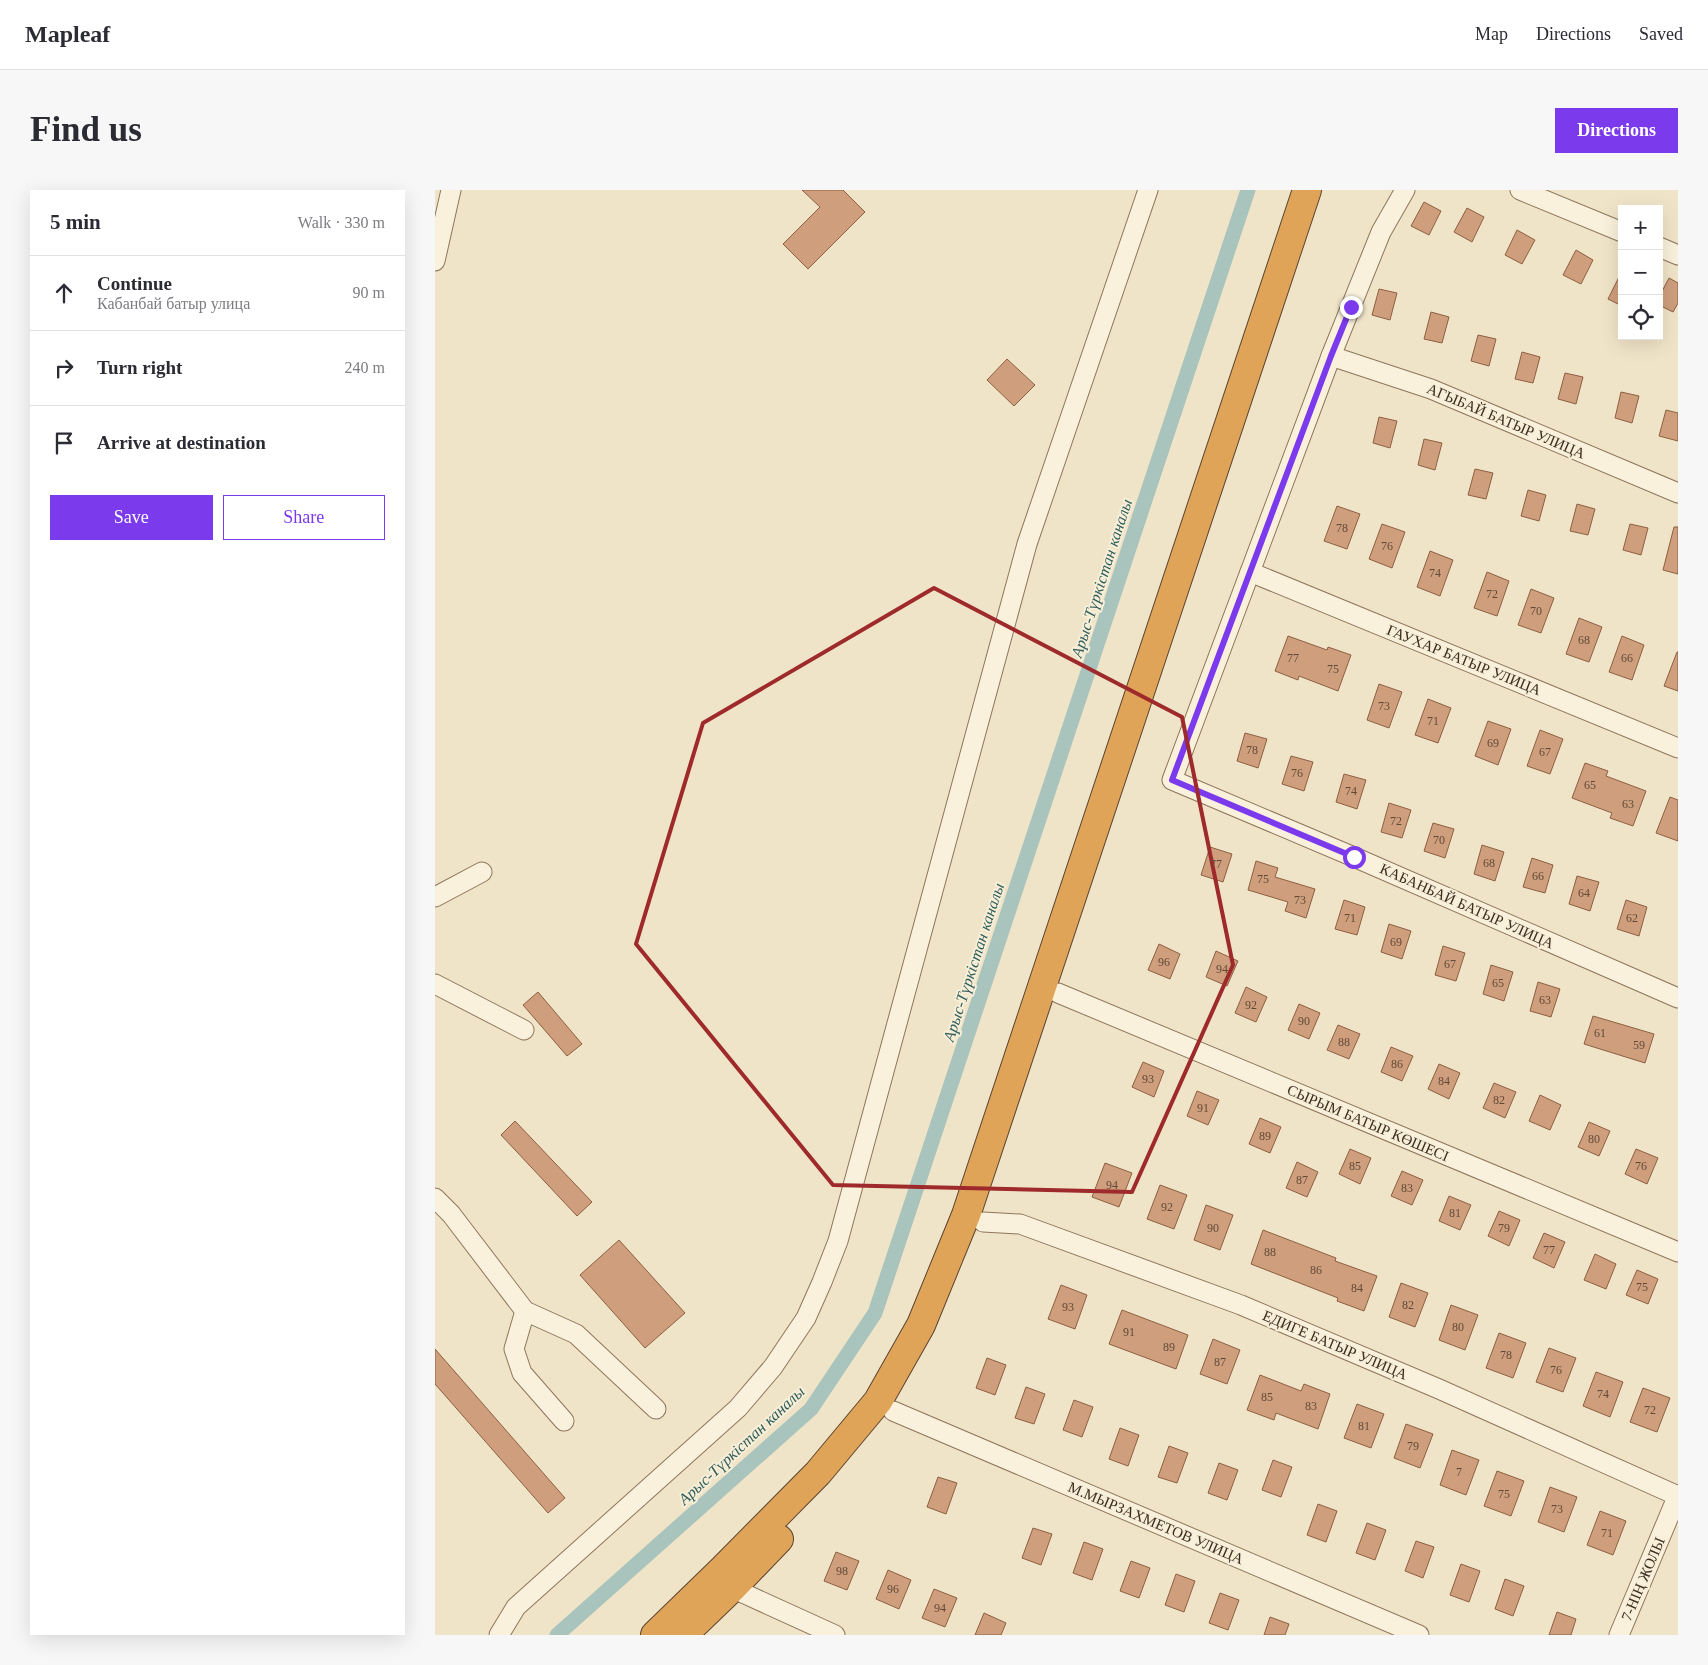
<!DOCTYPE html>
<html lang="en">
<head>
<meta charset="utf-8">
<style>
  body { margin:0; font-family:Georgia,serif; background:#f7f7f7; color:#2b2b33 }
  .controls { position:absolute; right:15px; top:15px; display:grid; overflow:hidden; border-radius:0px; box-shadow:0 5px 20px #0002 }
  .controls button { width:45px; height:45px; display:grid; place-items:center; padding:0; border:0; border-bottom:1px solid #e1e1e2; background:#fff; color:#2b2b33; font:25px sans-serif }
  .stop { position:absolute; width:15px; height:15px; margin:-11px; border:4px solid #7c3aed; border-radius:50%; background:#fff }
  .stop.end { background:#7c3aed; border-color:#fff; box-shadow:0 1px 5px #0008 }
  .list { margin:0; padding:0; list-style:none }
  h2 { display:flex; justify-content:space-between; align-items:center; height:65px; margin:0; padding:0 20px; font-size:21px }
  h2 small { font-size:16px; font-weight:400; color:#7c7c81 }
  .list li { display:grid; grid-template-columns:32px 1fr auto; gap:15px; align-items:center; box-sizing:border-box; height:75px; padding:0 20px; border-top:1px solid #e1e1e2 }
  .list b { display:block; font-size:19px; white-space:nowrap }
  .list p { margin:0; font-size:16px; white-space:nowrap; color:#7c7c81 }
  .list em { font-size:16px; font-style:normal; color:#7c7c81 }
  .actions { display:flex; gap:10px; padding:15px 20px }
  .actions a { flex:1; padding:11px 0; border:1px solid #7c3aed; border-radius:0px; text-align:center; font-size:18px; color:#7c3aed }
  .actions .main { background:#7c3aed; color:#fff }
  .icon { flex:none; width:28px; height:28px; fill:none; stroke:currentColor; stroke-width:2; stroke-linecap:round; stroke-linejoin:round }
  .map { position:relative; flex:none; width:1243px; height:1445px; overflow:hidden; border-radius:0px }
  header { display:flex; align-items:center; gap:30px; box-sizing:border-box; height:70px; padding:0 25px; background:#fff; border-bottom:1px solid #e1e1e2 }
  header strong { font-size:24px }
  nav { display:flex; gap:28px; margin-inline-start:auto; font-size:18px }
  .intro { display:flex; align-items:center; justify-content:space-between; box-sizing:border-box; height:120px; padding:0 30px }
  h1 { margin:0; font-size:35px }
  .button { padding:12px 22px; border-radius:0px; background:#7c3aed; color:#fff; font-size:18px; font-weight:700 }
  main { display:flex; gap:30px; padding:0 30px }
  aside { flex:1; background:#fff; border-radius:0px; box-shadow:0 5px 20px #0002 }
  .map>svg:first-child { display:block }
</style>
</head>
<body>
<header>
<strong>Mapleaf</strong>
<nav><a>Map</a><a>Directions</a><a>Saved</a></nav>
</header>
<div class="intro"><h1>Find us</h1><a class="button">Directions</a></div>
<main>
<aside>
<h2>5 min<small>Walk · 330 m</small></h2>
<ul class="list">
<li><svg class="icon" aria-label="ahead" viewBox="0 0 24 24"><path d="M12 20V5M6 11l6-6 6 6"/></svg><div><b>Continue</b><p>Кабанбай батыр улица</p></div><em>90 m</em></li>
<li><svg class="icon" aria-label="right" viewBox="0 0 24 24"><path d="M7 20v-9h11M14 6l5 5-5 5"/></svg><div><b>Turn right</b></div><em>240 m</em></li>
<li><svg class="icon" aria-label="arrive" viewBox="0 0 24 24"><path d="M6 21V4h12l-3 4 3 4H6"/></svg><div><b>Arrive at destination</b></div></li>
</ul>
<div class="actions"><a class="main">Save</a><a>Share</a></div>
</aside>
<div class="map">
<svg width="1243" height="1445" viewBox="0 0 1243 1445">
  <rect width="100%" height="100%" fill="#f0e4c8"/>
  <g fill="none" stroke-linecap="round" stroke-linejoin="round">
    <!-- canal -->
    <path stroke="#a9c4bc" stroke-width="15" d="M 122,1445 L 376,1219 L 440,1123 L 813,0"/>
  </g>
  <!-- building -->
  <g fill="#cf9f7d" stroke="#8d5f41">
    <path d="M 367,0 L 408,0 L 430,22 L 373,79 L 348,54 L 385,17 Z"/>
    <path d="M 989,12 L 1006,21 L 994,45 L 976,36 Z"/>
    <path d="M 1032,18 L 1049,27 L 1037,52 L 1019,42 Z"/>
    <path d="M 1082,40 L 1100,50 L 1087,74 L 1070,65 Z"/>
    <path d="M 1141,60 L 1158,70 L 1146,94 L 1128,85 Z"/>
    <path d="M 1187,81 L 1187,116 L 1173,109 Z"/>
    <path d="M 1234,88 L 1243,93 L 1243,113 L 1238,122 L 1224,115 L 1224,107 Z"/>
    <path d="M 944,99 L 962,103 L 955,130 L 937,125 Z"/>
    <path d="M 996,122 L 1014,127 L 1007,153 L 989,149 Z"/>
    <path d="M 1043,145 L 1061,149 L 1054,176 L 1036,171 Z"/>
    <path d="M 1087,162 L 1105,167 L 1098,193 L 1080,189 Z"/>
    <path d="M 572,169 L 600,195 L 579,216 L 552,190 Z"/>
    <path d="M 1130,183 L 1148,187 L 1141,214 L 1123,209 Z"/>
    <path d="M 1186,202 L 1204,206 L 1197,233 L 1180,228 Z"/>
    <path d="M 1231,220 L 1243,223 L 1243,251 L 1224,246 Z"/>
    <path d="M 944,227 L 962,231 L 955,258 L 938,253 Z"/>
    <path d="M 989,249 L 1007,253 L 1000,280 L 983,275 Z"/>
    <path d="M 1040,279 L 1058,283 L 1051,309 L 1033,305 Z"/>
    <path d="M 1093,300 L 1111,305 L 1104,331 L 1086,326 Z"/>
    <path d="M 1142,314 L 1160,319 L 1153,345 L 1135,341 Z"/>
    <path d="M 902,316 L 925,324 L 912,359 L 889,351 Z"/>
    <path d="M 947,334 L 970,342 L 957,378 L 934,369 Z"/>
    <path d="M 1195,334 L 1213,338 L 1206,365 L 1188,360 Z"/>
    <path d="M 1239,337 L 1243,337 L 1243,384 L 1228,380 Z"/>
    <path d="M 995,361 L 1018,370 L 1005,406 L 982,397 Z"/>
    <path d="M 1052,382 L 1074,391 L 1062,426 L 1039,418 Z"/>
    <path d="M 1096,399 L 1119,408 L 1106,443 L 1083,435 Z"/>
    <path d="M 1144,428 L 1167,437 L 1154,472 L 1131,464 Z"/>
    <path d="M 853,446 L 892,460 L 893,457 L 916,465 L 903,501 L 864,486 L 863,490 L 840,481 Z"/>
    <path d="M 1187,446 L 1209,455 L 1197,490 L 1174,482 Z"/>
    <path d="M 1242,462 L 1243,462 L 1243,501 L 1229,496 Z"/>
    <path d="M 944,494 L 967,502 L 954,538 L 932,530 Z"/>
    <path d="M 993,509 L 1016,518 L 1003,553 L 980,545 Z"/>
    <path d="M 1053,531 L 1076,539 L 1063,575 L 1040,566 Z"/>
    <path d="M 1105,540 L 1128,549 L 1115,584 L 1092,576 Z"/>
    <path d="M 810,543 L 832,549 L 823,578 L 802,571 Z"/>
    <path d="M 856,566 L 878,572 L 869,601 L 847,594 Z"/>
    <path d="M 1150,573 L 1173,581 L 1171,586 L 1211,601 L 1198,636 L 1175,628 L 1177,623 L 1137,608 Z"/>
    <path d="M 909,584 L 931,590 L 922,619 L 901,612 Z"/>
    <path d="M 1235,607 L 1243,610 L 1243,651 L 1221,643 Z"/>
    <path d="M 954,613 L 976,620 L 967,648 L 946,642 Z"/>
    <path d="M 998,633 L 1019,639 L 1010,668 L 989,661 Z"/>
    <path d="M 1047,655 L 1069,662 L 1060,691 L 1039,684 Z"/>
    <path d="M 775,657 L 797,664 L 788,692 L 766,685 Z"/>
    <path d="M 1097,668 L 1118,675 L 1110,703 L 1088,697 Z"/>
    <path d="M 821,671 L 843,678 L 840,687 L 880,699 L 871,728 L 850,721 L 853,712 L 813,700 Z"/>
    <path d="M 1142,686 L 1164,692 L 1155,721 L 1134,714 Z"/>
    <path d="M 909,710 L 930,717 L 922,745 L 900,739 Z"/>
    <path d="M 1191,710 L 1212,717 L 1204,746 L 1182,739 Z"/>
    <path d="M 954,734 L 976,741 L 967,769 L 946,762 Z"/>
    <path d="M 724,754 L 745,764 L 735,789 L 713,780 Z"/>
    <path d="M 1008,756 L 1030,763 L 1021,791 L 1000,785 Z"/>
    <path d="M 781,761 L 803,771 L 792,796 L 771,787 Z"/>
    <path d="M 1056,775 L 1078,782 L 1069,811 L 1048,804 Z"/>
    <path d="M 1103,792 L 1125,799 L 1116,827 L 1095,821 Z"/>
    <path d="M 811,797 L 832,807 L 821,832 L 800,823 Z"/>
    <path d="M 103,802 L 147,854 L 132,866 L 88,815 Z"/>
    <path d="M 864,814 L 885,823 L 874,849 L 853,840 Z"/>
    <path d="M 1158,826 L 1219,844 L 1210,873 L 1149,854 Z"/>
    <path d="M 903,835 L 925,844 L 914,869 L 892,860 Z"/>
    <path d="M 956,857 L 978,866 L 967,891 L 946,882 Z"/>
    <path d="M 708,872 L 729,881 L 719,907 L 697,897 Z"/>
    <path d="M 1004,874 L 1025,883 L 1014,909 L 993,899 Z"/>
    <path d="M 1059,893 L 1081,902 L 1070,928 L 1048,918 Z"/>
    <path d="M 762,901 L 784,910 L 773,935 L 752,926 Z"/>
    <path d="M 1105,905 L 1126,915 L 1115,940 L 1094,931 Z"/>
    <path d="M 825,928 L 846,937 L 835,963 L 814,954 Z"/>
    <path d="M 80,931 L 157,1012 L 142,1026 L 66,945 Z"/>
    <path d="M 1154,932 L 1175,941 L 1164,966 L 1143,957 Z"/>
    <path d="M 915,959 L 936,968 L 925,994 L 904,984 Z"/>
    <path d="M 1201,959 L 1223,968 L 1212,994 L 1190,984 Z"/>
    <path d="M 862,972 L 883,982 L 872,1007 L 851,998 Z"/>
    <path d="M 670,973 L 697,983 L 684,1017 L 657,1007 Z"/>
    <path d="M 967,981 L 988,990 L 977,1015 L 956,1006 Z"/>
    <path d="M 725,995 L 752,1005 L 739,1039 L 712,1029 Z"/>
    <path d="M 1014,1006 L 1036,1015 L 1025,1040 L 1004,1031 Z"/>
    <path d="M 771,1015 L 798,1025 L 785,1060 L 759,1050 Z"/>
    <path d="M 1064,1021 L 1085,1030 L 1074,1056 L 1053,1046 Z"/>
    <path d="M 828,1040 L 901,1068 L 900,1071 L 942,1086 L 929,1121 L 902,1111 L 903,1108 L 816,1074 Z"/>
    <path d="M 1109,1043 L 1130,1052 L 1119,1078 L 1098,1068 Z"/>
    <path d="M 184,1050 L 250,1123 L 210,1158 L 145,1085 Z"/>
    <path d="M 1160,1064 L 1181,1074 L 1171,1099 L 1149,1090 Z"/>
    <path d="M 1202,1080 L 1223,1089 L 1213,1114 L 1191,1105 Z"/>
    <path d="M 966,1093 L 993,1103 L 980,1137 L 954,1127 Z"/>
    <path d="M 626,1095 L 652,1105 L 640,1139 L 613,1129 Z"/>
    <path d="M 1016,1115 L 1043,1125 L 1030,1160 L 1004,1150 Z"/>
    <path d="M 687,1120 L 753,1145 L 741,1179 L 674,1154 Z"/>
    <path d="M 1064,1143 L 1091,1153 L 1078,1188 L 1051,1178 Z"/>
    <path d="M 778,1149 L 805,1160 L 792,1194 L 765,1184 Z"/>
    <path d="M 1114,1158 L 1141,1168 L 1128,1202 L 1101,1192 Z"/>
    <path d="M 0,1159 L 130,1308 L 113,1323 L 0,1194 Z"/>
    <path d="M 552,1168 L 571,1175 L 560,1205 L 541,1198 Z"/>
    <path d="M 1161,1182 L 1188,1192 L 1175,1227 L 1148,1216 Z"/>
    <path d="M 825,1185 L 866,1201 L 869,1194 L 895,1204 L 883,1239 L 841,1223 L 839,1230 L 812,1220 Z"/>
    <path d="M 591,1197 L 610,1204 L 599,1234 L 580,1228 Z"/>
    <path d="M 1208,1198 L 1235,1208 L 1222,1242 L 1195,1232 Z"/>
    <path d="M 639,1210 L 658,1217 L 647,1247 L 628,1240 Z"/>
    <path d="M 922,1214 L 949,1224 L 936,1258 L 909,1248 Z"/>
    <path d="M 971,1234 L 998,1244 L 985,1278 L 959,1268 Z"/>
    <path d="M 685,1238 L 704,1245 L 693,1276 L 674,1269 Z"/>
    <path d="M 734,1256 L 753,1263 L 742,1293 L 723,1287 Z"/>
    <path d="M 1017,1260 L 1044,1270 L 1031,1305 L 1005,1295 Z"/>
    <path d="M 838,1270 L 857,1277 L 846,1307 L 827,1300 Z"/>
    <path d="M 784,1273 L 803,1280 L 792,1310 L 773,1303 Z"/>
    <path d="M 1062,1281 L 1089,1291 L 1076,1326 L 1049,1316 Z"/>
    <path d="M 503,1287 L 522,1293 L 511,1324 L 492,1317 Z"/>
    <path d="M 1115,1297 L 1142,1307 L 1129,1342 L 1103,1332 Z"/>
    <path d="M 883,1314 L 902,1321 L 891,1352 L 872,1345 Z"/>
    <path d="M 1165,1321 L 1191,1331 L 1178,1365 L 1152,1355 Z"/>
    <path d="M 932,1333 L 951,1340 L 940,1370 L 921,1363 Z"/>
    <path d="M 598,1338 L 617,1344 L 606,1375 L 587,1368 Z"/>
    <path d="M 981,1351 L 999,1357 L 988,1388 L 970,1381 Z"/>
    <path d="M 649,1352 L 668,1359 L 657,1390 L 638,1383 Z"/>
    <path d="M 401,1362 L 424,1371 L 412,1400 L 389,1391 Z"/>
    <path d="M 696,1371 L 715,1378 L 704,1408 L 685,1401 Z"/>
    <path d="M 1026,1374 L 1045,1381 L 1034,1412 L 1015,1405 Z"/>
    <path d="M 453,1380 L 476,1390 L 464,1419 L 441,1409 Z"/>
    <path d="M 741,1384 L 760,1391 L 749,1422 L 730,1415 Z"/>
    <path d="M 1070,1389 L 1089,1396 L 1078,1426 L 1060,1419 Z"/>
    <path d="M 499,1399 L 522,1408 L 510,1437 L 487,1428 Z"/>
    <path d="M 785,1403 L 804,1410 L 793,1440 L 774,1433 Z"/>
    <path d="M 1122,1422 L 1141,1429 L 1136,1445 L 1114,1445 Z"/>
    <path d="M 549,1423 L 571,1433 L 566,1445 L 540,1445 Z"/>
    <path d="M 835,1427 L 854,1434 L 850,1445 L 829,1445 Z"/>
  </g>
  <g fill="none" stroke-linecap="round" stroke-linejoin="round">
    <!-- minor casing -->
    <g stroke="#8d765c" stroke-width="21">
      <g id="minor">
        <path d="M 970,0 L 946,42 L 896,166 L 737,590 L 919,667 L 1243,808"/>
        <path d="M 1085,0 L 1187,42"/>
        <path d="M 1224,57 L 1243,65"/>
        <path d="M 0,71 L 16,0"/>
        <path d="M 896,166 L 996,199 L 1243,303"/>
        <path d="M 815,382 L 1243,558"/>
        <path d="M 0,707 L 47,682"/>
        <path d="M 0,794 L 89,840"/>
        <path d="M 623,803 L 1243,1062"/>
        <path d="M 0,1008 L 16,1024 L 90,1121 L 141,1144 L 221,1219"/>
        <path d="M 548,1032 L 585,1034 L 806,1115 L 1004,1199 L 1243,1306"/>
        <path d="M 90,1121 L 79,1159 L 87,1183 L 129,1231"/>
        <path d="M 458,1221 L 984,1445"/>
        <path d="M 297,1398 L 400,1445"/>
        <path d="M 64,1445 L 81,1417 L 303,1218 L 338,1177 L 371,1128 L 387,1092 L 403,1051 L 592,354 L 713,0"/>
        <path d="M 1184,1445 L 1243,1305"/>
      </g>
    </g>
    <!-- highway casing -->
    <g stroke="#5b4430" stroke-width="30">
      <g id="highway">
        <path d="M 220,1445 L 288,1379 L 383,1283 L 443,1211 L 486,1135 L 531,1025 L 872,0"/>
        <path d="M 248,1445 L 297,1398 L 344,1349"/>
      </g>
    </g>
    <!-- minor -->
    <use href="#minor" stroke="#faf1dc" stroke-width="19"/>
    <!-- highway -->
    <use href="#highway" stroke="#e0a458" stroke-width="28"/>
  </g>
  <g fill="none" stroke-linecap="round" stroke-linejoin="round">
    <!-- route -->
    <path stroke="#7c3aed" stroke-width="6" d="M 916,117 L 896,166 L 737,590 L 919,667"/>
  </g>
  <!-- marked area -->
  <path fill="none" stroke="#9e2a2b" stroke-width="4" stroke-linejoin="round" d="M 499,398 L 747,527 L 798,775 L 697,1002 L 398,995 L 201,754 L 268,533 Z"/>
  <g text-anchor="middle" stroke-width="4" stroke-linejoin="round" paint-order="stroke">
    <!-- number labels -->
    <g font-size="12" fill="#624a37">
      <text x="907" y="342">78</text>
      <text x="952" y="360">76</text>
      <text x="1000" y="387">74</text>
      <text x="1057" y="408">72</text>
      <text x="1101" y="425">70</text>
      <text x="1149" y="454">68</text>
      <text x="858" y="472">77</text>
      <text x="1192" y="472">66</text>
      <text x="898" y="483">75</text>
      <text x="949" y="520">73</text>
      <text x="998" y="535">71</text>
      <text x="1058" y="557">69</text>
      <text x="817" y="564">78</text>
      <text x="1110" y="566">67</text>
      <text x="862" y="587">76</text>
      <text x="1155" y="599">65</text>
      <text x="916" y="605">74</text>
      <text x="1193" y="618">63</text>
      <text x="961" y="635">72</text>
      <text x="1004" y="654">70</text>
      <text x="1054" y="677">68</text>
      <text x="781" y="678">77</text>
      <text x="1103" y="690">66</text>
      <text x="828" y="693">75</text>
      <text x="1149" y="707">64</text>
      <text x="865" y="714">73</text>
      <text x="915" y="732">71</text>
      <text x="1197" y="732">62</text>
      <text x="961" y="756">69</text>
      <text x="729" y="776">96</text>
      <text x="1015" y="778">67</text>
      <text x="787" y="783">94</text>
      <text x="1063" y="797">65</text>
      <text x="1110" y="814">63</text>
      <text x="816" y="819">92</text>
      <text x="869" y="835">90</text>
      <text x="1165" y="847">61</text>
      <text x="909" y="856">88</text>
      <text x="1204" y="859">59</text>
      <text x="962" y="878">86</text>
      <text x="713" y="893">93</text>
      <text x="1009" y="895">84</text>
      <text x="1064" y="914">82</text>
      <text x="768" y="922">91</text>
      <text x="830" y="950">89</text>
      <text x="1159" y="953">80</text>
      <text x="920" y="980">85</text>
      <text x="1206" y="980">76</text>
      <text x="867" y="994">87</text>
      <text x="677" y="999">94</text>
      <text x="972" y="1002">83</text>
      <text x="732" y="1021">92</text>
      <text x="1020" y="1027">81</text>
      <text x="778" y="1042">90</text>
      <text x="1069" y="1042">79</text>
      <text x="1114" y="1064">77</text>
      <text x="835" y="1066">88</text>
      <text x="881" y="1084">86</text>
      <text x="1207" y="1101">75</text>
      <text x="922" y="1102">84</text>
      <text x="973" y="1119">82</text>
      <text x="633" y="1121">93</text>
      <text x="1023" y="1141">80</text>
      <text x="694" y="1146">91</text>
      <text x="734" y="1161">89</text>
      <text x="1071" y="1169">78</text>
      <text x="785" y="1176">87</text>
      <text x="1121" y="1184">76</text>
      <text x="1168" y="1208">74</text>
      <text x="832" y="1211">85</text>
      <text x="876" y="1220">83</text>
      <text x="1215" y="1224">72</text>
      <text x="929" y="1240">81</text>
      <text x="978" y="1260">79</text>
      <text x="1024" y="1286">7</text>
      <text x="1069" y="1308">75</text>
      <text x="1122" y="1323">73</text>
      <text x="1172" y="1347">71</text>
      <text x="407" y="1385">98</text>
      <text x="458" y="1403">96</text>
      <text x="505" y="1422">94</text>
    </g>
    <!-- street labels -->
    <g font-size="15" fill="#3d2e20" stroke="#f7eed8">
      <text transform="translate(1071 231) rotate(23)" y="5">АГЫБАЙ БАТЫР УЛИЦА</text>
      <text transform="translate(1029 470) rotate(22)" y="5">ГАУХАР БАТЫР УЛИЦА</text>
      <text transform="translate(1032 716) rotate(24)" y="5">КАБАНБАЙ БАТЫР УЛИЦА</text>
      <text transform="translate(933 933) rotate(23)" y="5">СЫРЫМ БАТЫР КӨШЕСІ</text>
      <text transform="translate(900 1155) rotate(23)" y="5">ЕДИГЕ БАТЫР УЛИЦА</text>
      <text transform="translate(721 1333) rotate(23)" y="5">М.МЫРЗАХМЕТОВ УЛИЦА</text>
      <text transform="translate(1208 1389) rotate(-67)" y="5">7-НІҢ ЖОЛЫ</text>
    </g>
    <!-- water labels -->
    <g font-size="16" font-style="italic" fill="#2f5d5a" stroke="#f7eed8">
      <text transform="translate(666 388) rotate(-72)" y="6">Арыс-Түркістан каналы</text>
      <text transform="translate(538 772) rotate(-72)" y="6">Арыс-Түркістан каналы</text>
      <text transform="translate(306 1255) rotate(-43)" y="6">Арыс-Түркістан каналы</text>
    </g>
  </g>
</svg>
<div class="controls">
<button>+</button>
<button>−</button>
<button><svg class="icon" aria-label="locate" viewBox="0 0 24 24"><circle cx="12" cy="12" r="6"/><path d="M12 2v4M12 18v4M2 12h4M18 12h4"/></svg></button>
</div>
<div class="stop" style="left:919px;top:667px"></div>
<div class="stop end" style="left:916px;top:117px"></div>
</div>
</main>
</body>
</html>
